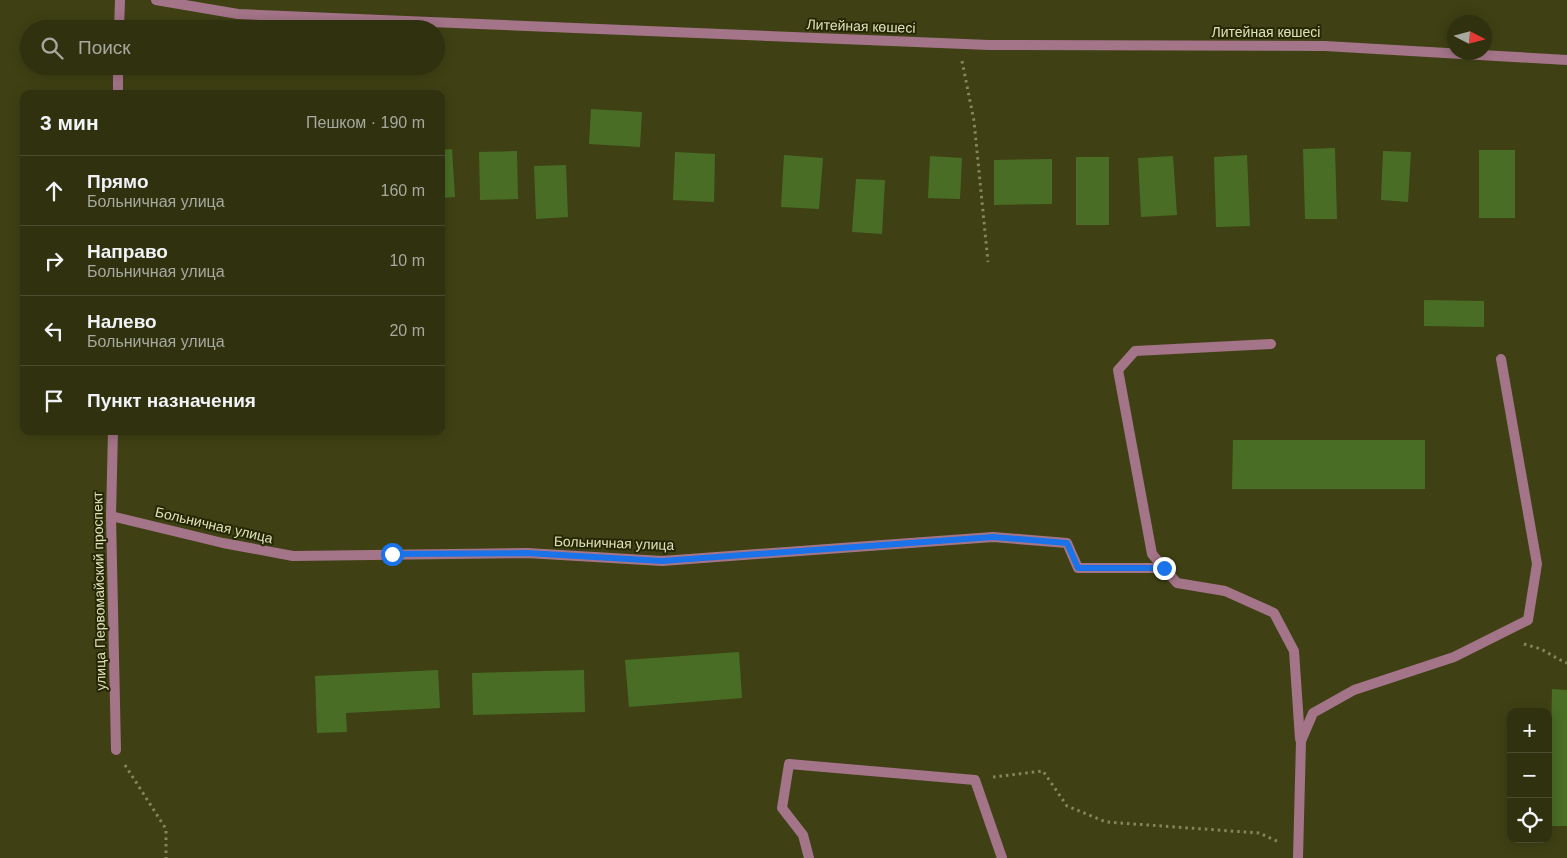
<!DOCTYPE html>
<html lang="ru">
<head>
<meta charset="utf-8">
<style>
  body { margin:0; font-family:Helvetica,sans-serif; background:#3b3d1d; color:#f1f3f6 }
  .controls { position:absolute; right:15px; bottom:15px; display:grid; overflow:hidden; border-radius:10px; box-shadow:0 2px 12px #0003 }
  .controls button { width:45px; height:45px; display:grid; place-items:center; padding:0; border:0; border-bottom:1px solid #4a4c2f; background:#2f310f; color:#f1f3f6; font:25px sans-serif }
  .compass { position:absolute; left:1447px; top:15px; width:45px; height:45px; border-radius:50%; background:#2f310f; box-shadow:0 2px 12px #0003; rotate:96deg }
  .stop { position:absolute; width:15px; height:15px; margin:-11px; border:4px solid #1a73e8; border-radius:50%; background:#fff }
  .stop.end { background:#1a73e8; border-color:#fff; box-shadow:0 1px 5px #0008 }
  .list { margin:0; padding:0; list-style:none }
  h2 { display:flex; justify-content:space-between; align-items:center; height:65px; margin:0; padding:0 20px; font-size:21px }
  h2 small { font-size:16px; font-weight:400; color:#a7a99e }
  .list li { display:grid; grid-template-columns:32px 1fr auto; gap:15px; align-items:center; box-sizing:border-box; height:70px; padding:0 20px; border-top:1px solid #4a4c2f }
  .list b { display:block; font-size:19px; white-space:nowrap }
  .list p { margin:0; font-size:16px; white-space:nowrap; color:#a7a99e }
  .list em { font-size:16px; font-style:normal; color:#a7a99e }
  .icon { flex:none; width:28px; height:28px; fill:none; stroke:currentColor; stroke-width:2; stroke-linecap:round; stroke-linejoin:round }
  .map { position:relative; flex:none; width:1567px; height:858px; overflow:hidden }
  .search { position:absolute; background:#2f310f; box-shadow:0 2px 12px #0003; left:20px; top:20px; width:425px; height:55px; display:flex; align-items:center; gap:12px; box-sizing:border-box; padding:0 18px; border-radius:28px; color:#a7a99e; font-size:19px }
  .panel { position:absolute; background:#2f310f; box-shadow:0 2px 12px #0003; left:20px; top:90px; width:425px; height:345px; border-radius:10px }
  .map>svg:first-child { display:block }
</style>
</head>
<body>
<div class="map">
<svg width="1567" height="858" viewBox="0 0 1567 858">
  <rect width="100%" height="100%" fill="#3f4114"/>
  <!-- building -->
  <g fill="#496d25">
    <path d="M 591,109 L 642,112 L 640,147 L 589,144 Z"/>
    <path d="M 1335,148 L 1337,219 L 1305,219 L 1303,149 Z"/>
    <path d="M 452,149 L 455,197 L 441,198 L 441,150 Z"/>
    <rect x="1479" y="150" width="36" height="68"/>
    <path d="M 517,151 L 518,199 L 480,200 L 479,152 Z"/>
    <path d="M 1383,151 L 1411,152 L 1408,202 L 1381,200 Z"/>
    <path d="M 675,152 L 715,154 L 714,202 L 673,200 Z"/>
    <path d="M 784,155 L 823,158 L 819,209 L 781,207 Z"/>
    <path d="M 1247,155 L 1250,226 L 1216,227 L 1214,157 Z"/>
    <path d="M 930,156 L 962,158 L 960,199 L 928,198 Z"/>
    <path d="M 1173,156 L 1177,215 L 1141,217 L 1138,158 Z"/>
    <rect x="1076" y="157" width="33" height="68"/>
    <path d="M 1052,159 L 1052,204 L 994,205 L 994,160 Z"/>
    <path d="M 566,165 L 568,217 L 536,219 L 534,166 Z"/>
    <path d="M 856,179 L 885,180 L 882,234 L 852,232 Z"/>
    <path d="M 1424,300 L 1484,301 L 1484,327 L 1424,326 Z"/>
    <path d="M 1233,440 L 1425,440 L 1425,489 L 1232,489 Z"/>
    <path d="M 739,652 L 742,698 L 629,707 L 625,660 Z"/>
    <path d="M 438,670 L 440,708 L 346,713 L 347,732 L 317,733 L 315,676 Z"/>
    <path d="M 584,670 L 585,712 L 473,715 L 472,673 Z"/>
    <path d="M 1552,689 L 1567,690 L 1567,826 L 1549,826 Z"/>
  </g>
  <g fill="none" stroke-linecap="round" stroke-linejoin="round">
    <!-- path -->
    <g stroke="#84875c" stroke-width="3" stroke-dasharray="2.5 4" stroke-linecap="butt">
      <path d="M 962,61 L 974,121 L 988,262"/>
      <path d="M 1524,644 L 1541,649 L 1562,661 L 1567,663"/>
      <path d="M 125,765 L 166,829 L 166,858"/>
      <path d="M 993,777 L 1043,771 L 1067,806 L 1106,822 L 1259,833 L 1279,842"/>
    </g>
    <!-- lane -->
    <g stroke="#a47489" stroke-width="10">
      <path d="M 1271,344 L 1135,351 L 1118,370 L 1152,554 L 1177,583 L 1225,591 L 1274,613 L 1294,651 L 1300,739"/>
      <path d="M 809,858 L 803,835 L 782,808 L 789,764 L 975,780 L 1002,858"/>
      <path d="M 1298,858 L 1301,741 L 1313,713 L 1354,690 L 1454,657 L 1528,620 L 1537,564 L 1501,359"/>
    </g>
    <!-- street -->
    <g stroke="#a47489" stroke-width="10">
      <path d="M 156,0 L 238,14 L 989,45 L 1325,46 L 1567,60"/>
      <path d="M 119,29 L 120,0"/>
      <path d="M 118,94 L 118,66"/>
      <path d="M 113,431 L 111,516 L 116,750"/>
      <path d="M 111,516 L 223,543 L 293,556 L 527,553 L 662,561 L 993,537 L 1067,543 L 1078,568 L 1164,568"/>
    </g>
  </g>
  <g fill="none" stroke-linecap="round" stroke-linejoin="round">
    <!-- route -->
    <path stroke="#1a73e8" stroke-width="6" d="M 392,554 L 527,553 L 662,561 L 993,537 L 1067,543 L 1078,568 L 1164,568"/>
  </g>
  <g text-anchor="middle" stroke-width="4" stroke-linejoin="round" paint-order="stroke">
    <!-- street labels -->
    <g font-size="14" fill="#dee2b9" stroke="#262703">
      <text transform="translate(861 26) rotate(2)" y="5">Литейная көшесі</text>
      <text x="1266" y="37">Литейная көшесі</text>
      <text transform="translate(214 525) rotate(13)" y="5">Больничная улица</text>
      <text transform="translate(614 543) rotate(2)" y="5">Больничная улица</text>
      <text transform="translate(99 591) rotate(-91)" y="5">улица Первомайский проспект</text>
    </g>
  </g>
</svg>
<div class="controls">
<button>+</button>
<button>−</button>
<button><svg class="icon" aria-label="locate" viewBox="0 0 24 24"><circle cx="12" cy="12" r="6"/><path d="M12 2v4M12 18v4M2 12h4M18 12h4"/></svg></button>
</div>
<svg class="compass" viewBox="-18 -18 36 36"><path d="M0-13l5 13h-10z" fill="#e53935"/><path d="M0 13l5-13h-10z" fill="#a7a99e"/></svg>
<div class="stop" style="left:392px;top:554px"></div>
<div class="stop end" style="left:1164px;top:568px"></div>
<div class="search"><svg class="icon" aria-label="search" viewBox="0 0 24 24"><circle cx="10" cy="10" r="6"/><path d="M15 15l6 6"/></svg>Поиск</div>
<section class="panel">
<h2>3 мин<small>Пешком · 190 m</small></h2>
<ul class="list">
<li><svg class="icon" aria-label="ahead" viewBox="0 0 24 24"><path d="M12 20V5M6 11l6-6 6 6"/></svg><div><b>Прямо</b><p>Больничная улица</p></div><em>160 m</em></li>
<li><svg class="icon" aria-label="right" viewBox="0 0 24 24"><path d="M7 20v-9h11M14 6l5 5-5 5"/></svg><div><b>Направо</b><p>Больничная улица</p></div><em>10 m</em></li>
<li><svg class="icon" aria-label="left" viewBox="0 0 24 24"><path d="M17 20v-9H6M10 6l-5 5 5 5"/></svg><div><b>Налево</b><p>Больничная улица</p></div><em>20 m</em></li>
<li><svg class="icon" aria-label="arrive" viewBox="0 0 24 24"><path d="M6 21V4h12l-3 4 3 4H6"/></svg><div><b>Пункт назначения</b></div></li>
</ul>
</section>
</div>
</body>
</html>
